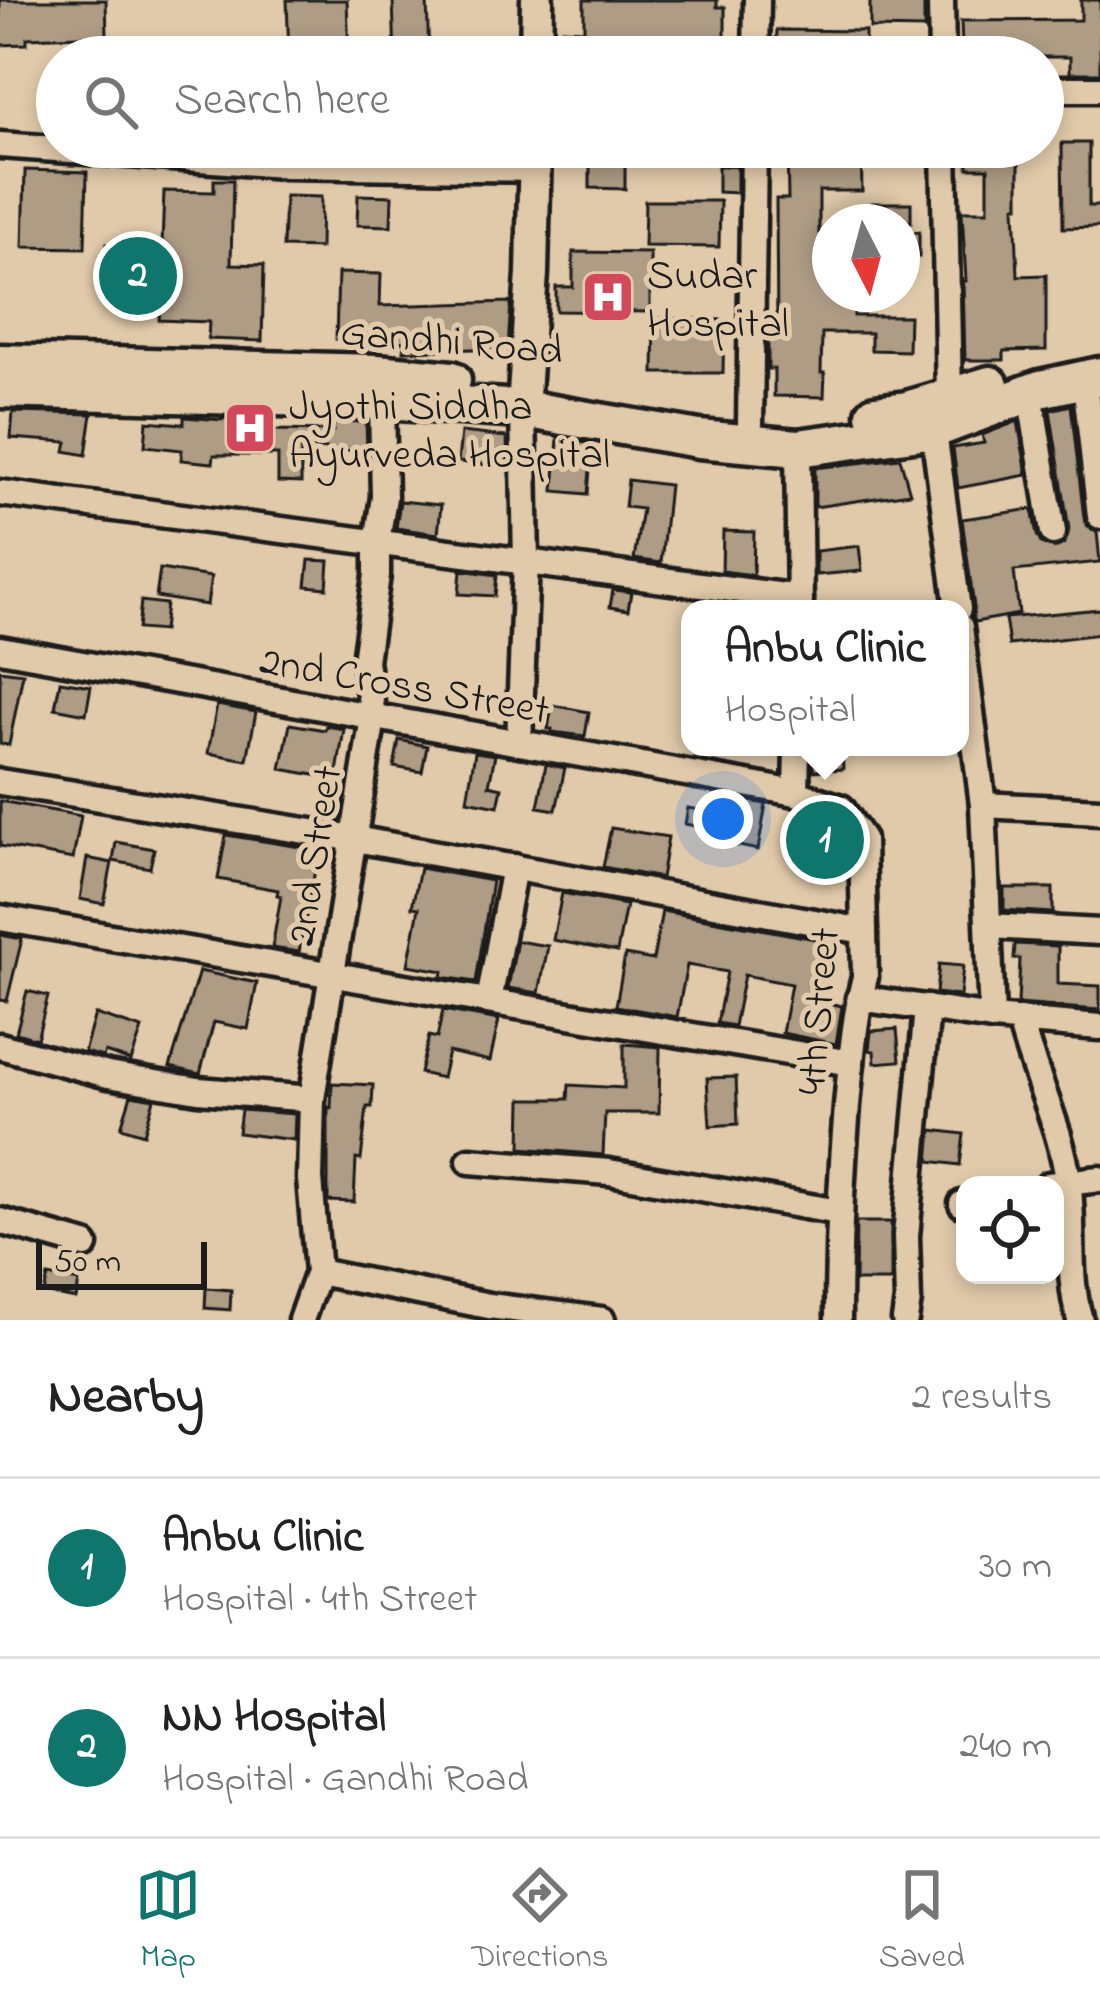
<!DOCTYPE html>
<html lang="en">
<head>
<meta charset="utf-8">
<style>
  body { margin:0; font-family:"Indie Flower",sans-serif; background:#f6f6f6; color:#222 }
  .controls { position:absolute; right:36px; bottom:36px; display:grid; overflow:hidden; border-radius:24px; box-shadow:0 6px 18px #0003 }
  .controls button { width:108px; height:108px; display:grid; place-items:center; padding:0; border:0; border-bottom:3px solid #e0e0e0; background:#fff; color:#222; font:60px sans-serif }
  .compass { position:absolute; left:812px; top:204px; width:108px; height:108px; border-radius:50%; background:#fff; box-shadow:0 6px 18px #0003; rotate:174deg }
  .scale { position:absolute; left:36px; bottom:30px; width:171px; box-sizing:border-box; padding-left:12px; border:6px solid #1c1c1c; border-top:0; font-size:33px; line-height:42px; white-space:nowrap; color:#1c1c1c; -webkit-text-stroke:9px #e1caaa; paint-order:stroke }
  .you { position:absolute; left:723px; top:819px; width:42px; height:42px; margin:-30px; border:9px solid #fff; border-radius:50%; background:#1a73e8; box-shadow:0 0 0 18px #1a73e833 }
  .badge { display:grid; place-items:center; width:78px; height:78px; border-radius:50%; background:#0f766e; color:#fff; font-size:39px; font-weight:700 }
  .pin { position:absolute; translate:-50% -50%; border:6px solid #fff; box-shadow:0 3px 12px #0006 }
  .popup { position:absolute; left:681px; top:600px; width:288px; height:156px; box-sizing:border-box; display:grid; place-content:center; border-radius:24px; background:#fff; filter:drop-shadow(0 3px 9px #0005); font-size:39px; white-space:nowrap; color:#767676 }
  .popup b { font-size:45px; color:#222 }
  .popup::after { content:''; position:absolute; left:50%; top:100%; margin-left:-24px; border:24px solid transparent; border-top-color:#fff }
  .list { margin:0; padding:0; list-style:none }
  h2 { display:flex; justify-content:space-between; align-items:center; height:156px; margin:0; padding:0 48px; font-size:51px }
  h2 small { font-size:39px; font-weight:400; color:#767676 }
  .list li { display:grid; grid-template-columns:78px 1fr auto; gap:36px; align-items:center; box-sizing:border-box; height:180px; padding:0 48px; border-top:3px solid #e0e0e0 }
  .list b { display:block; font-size:45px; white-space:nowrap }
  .list p { margin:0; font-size:39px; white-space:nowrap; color:#767676 }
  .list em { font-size:39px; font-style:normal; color:#767676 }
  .icon { flex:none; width:66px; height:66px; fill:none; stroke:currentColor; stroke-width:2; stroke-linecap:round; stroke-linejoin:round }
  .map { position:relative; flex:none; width:1100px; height:1320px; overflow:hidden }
  .search { position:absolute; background:#fff; box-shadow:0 6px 18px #0003; left:36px; right:36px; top:36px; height:132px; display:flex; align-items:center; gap:30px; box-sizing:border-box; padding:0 42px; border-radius:66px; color:#767676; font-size:45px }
  .sheet { height:516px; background:#fff }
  nav { display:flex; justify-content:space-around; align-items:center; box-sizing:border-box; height:168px; border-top:3px solid #e0e0e0; background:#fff; font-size:33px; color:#767676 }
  nav a { display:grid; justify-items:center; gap:6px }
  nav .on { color:#0f766e }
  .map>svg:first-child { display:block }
</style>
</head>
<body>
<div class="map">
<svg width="1100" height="1320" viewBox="0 0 1100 1320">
  <rect width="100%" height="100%" fill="#e1caaa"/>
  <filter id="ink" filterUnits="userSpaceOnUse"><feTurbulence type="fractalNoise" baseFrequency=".00833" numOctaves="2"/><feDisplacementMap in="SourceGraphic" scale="24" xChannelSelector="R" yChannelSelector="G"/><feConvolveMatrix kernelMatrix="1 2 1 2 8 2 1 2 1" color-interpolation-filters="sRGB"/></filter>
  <g filter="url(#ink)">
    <!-- building -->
    <g fill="#ae9c85" stroke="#1c1c1c" stroke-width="3">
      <path d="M 0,0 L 106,0 L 107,35 L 27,38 L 27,44 L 0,45 Z"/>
      <path d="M 287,0 L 347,0 L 349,57 L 289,57 Z"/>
      <path d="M 393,0 L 427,0 L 429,57 L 395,57 Z"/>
      <path d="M 584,0 L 717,0 L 717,7 L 725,7 L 725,54 L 562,57 L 562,29 L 584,30 Z"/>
      <path d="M 870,0 L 924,0 L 924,29 L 870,28 Z"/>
      <path d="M 1081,0 L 1100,0 L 1100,73 L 1070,73 L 1070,57 L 971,57 L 971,47 L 962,47 L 961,21 L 1081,20 Z"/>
      <path d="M 777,30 L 865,31 L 865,57 L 776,57 Z"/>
      <path d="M 1062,143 L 1089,143 L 1089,206 L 1100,206 L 1100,227 L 1063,228 Z"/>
      <path d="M 590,147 L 625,147 L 625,189 L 590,188 Z"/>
      <path d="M 787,147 L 861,147 L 862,191 L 819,191 L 819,233 L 830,233 L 830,294 L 854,294 L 854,316 L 909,316 L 908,351 L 871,350 L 871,333 L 822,333 L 821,373 L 825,373 L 824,397 L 774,396 L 774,369 L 768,369 L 768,336 L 777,336 L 776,199 L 788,199 Z"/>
      <path d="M 1019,147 L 1019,206 L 1015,206 L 1018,276 L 1046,275 L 1046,350 L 1004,351 L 1004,360 L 965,360 L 963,281 L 966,281 L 962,211 L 988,211 L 988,168 L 968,168 L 968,148 Z"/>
      <path d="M 718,166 L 737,166 L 737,193 L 718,192 Z"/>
      <path d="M 25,170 L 87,172 L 85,248 L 23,247 Z"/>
      <path d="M 214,180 L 233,180 L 231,264 L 264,265 L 262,341 L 208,339 L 209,322 L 159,320 L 160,307 L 106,306 L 107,244 L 162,245 L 164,191 L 214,192 Z"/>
      <path d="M 358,195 L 392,196 L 391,226 L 357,225 Z"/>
      <path d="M 285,196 L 321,197 L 320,248 L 283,247 Z"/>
      <path d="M 645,201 L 720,201 L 719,247 L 644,246 Z"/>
      <path d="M 872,203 L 911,203 L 911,222 L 871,222 Z"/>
      <rect x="902" y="232" width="17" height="25"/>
      <path d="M 573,252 L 650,253 L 650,312 L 556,311 L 556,287 L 573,287 Z"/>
      <path d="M 338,273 L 381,274 L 380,306 L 511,302 L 508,348 L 404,351 L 404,342 L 336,339 Z"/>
      <path d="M 655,318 L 724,320 L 723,373 L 654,373 Z"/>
      <path d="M 1071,405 L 1084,518 L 1088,527 L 1097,532 L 1100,562 L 1014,571 L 1019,614 L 975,622 L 973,616 L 974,607 L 962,519 L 1032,509 L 1037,535 L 1041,543 L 1055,548 L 1064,544 L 1069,529 L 1050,410 Z"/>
      <path d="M 13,412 L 92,414 L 86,455 L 65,451 L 67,442 L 11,438 Z"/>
      <path d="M 184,417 L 222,420 L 222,418 L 271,419 L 271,430 L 333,431 L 334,421 L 366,422 L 367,452 L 301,447 L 301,483 L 278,482 L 278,455 L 214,455 L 213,463 L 181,460 L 182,450 L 145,446 L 147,421 L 184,424 Z"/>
      <path d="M 1018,421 L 1027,475 L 958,488 L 953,448 L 984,443 L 982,435 Z"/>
      <path d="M 461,432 L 507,437 L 508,467 L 458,462 Z"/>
      <path d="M 558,438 L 592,444 L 588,494 L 554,491 Z"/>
      <path d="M 900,458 L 910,493 L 815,507 L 815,468 Z"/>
      <path d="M 628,480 L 669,485 L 661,563 L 634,559 L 642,509 L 625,507 Z"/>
      <path d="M 400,501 L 441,505 L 438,534 L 396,528 Z"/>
      <path d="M 723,531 L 754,532 L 753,575 L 722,571 Z"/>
      <path d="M 859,546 L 862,571 L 816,575 L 816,551 Z"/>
      <path d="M 309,560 L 329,561 L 327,588 L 306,586 Z"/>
      <path d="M 160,569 L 211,577 L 207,605 L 156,597 Z"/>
      <path d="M 461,570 L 497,575 L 495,596 L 459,594 Z"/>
      <path d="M 613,590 L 631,592 L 628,610 L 610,607 Z"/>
      <path d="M 141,601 L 166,604 L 163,631 L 138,629 Z"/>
      <path d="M 1100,609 L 1100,634 L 1009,645 L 1005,618 Z"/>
      <path d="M 0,670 L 23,673 L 9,745 L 0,744 Z"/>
      <path d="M 60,681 L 91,686 L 86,714 L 55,708 Z"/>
      <path d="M 217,705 L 256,712 L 247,760 L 208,753 Z"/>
      <path d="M 552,705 L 589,712 L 585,736 L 552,732 L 552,729 L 548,729 Z"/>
      <path d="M 290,724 L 325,730 L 326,726 L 344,729 L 336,779 L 281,769 Z"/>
      <path d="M 399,740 L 427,746 L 422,772 L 394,767 Z"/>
      <path d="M 813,747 L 842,747 L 843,769 L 813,771 Z"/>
      <path d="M 475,752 L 495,755 L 489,785 L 502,788 L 498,806 L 467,800 Z"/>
      <path d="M 546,764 L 565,768 L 556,810 L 538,807 Z"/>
      <path d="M 738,799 L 766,804 L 758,850 L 729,844 L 731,833 L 685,824 L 688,808 L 735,816 Z"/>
      <path d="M 0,801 L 81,816 L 73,859 L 0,846 Z"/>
      <path d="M 802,822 L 833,826 L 840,836 L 838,856 L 799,852 Z"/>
      <path d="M 611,828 L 668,837 L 661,878 L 603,867 Z"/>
      <path d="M 226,835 L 319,850 L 299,952 L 272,948 L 281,896 L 277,895 L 278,890 L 218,879 Z"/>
      <path d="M 116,842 L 154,849 L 150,868 L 113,861 Z"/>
      <path d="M 87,858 L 112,863 L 104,904 L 80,899 Z"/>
      <path d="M 420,868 L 492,881 L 476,982 L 442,977 L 443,971 L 408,965 L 419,908 L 412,907 Z"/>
      <path d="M 1004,888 L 1053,888 L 1053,913 L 1004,910 Z"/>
      <path d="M 562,893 L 626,905 L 617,952 L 553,940 Z"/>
      <path d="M 662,911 L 832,942 L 820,1001 L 842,1006 L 836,1044 L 782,1033 L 791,984 L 744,975 L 734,1026 L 717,1023 L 727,972 L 687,965 L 677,1017 L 616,1006 L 625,955 L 653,960 Z"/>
      <path d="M 0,935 L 22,939 L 7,1001 L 0,1000 Z"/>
      <path d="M 517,941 L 548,946 L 539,993 L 508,988 Z"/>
      <path d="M 1015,944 L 1058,946 L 1058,984 L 1100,986 L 1100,1010 L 1018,1004 L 1020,959 L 1014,959 Z"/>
      <path d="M 939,964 L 963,966 L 960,996 L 936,993 Z"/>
      <path d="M 199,971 L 257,983 L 248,1029 L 214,1022 L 200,1074 L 170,1067 Z"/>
      <path d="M 27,991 L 48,996 L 37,1039 L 16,1033 Z"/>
      <path d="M 443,1010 L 499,1020 L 490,1061 L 448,1052 L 442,1078 L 420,1073 L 429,1036 L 437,1038 Z"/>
      <path d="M 95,1014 L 142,1029 L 131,1061 L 105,1052 L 103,1057 L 84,1052 Z"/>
      <path d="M 897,1029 L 900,1061 L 875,1063 L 874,1051 L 869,1050 L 871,1031 Z"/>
      <path d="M 624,1044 L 660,1047 L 659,1113 L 605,1113 L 603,1155 L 521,1148 L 522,1099 L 568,1099 L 569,1085 L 624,1088 Z"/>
      <path d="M 736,1077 L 738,1124 L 710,1126 L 707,1078 Z"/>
      <path d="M 332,1083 L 373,1085 L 372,1107 L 367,1107 L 361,1160 L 356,1159 L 354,1202 L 328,1201 L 328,1107 L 331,1108 Z"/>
      <path d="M 131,1095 L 154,1099 L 144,1134 L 121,1127 Z"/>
      <path d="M 241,1110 L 295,1114 L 294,1140 L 238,1133 Z"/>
      <path d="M 932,1130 L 964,1134 L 960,1165 L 929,1161 Z"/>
      <path d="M 856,1222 L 891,1222 L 891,1281 L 855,1281 Z"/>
      <path d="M 48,1276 L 79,1282 L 76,1299 L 44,1293 Z"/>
      <path d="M 206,1288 L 231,1290 L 230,1310 L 205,1308 Z"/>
    </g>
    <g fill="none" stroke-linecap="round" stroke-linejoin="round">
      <!-- minor casing -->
      <g stroke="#1c1c1c" stroke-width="33">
        <g id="minor">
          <path d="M 941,0 L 942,57"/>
          <path d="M 756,57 L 757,0"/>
          <path d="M 1043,89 L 1100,89"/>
          <path d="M 0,145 L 283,165 L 535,169"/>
          <path d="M 944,147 L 949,397"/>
          <path d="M 1085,380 L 1100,516"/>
          <path d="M 1030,393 L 1053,532"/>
          <path d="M 932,417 L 958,609"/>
          <path d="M 750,424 L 754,147"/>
          <path d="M 798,448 L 800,609"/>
          <path d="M 0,493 L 800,598"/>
          <path d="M 960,627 L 983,805 L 992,1018"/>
          <path d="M 0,649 L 796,793"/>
          <path d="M 519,743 L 526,561 L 523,409"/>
          <path d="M 797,747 L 796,793 L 841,808 L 862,839 L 865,977 C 854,1019 851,1063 847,1106 C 841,1178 838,1248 838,1320"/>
          <path d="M 0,782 L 355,839 L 864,931"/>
          <path d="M 983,805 L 1100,811"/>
          <path d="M 0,918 L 851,1063"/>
          <path d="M 989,926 L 1100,932"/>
          <path d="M 859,998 L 992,1018 L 1100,1027"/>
          <path d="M 489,1001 L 514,867"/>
          <path d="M 1020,1020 C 1033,1075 1061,1125 1068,1181 C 1075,1228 1066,1274 1080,1320"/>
          <path d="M 0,1046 L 108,1075 L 198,1090 L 312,1099"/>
          <path d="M 470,1161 L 609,1172 L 839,1212"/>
          <path d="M 1049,1185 L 1100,1179"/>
          <path d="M 962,1204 L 965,1203"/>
          <path d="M 0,1221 L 85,1245"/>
          <path d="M 318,1272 L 489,1306 L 602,1320"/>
          <path d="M 301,1320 L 318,1272 L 310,1179 L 312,1099 L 373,717 L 365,661 L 377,575 L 377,542 L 384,497 L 382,400"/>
          <path d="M 905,1320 L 908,1300 L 906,1236 L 927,1008"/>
        </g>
      </g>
      <!-- tertiary casing -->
      <g stroke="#1c1c1c" stroke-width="39">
        <g id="tertiary">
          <path d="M 536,57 L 537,0"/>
          <path d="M 523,409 L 532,273 L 535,147"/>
        </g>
      </g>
      <!-- secondary casing -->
      <g stroke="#1c1c1c" stroke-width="45">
        <g id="secondary">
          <path d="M 0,363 L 376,373 L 452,380"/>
          <path d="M 0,389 L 382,400 L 523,409 L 699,439 L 798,448 L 935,429 L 1040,389 L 1100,376"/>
          <path d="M 875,414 L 907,410 L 990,385"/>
        </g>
      </g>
      <!-- minor -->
      <use href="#minor" stroke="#e1caaa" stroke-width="24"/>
      <!-- tertiary -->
      <use href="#tertiary" stroke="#e1caaa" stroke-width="30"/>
      <!-- secondary -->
      <use href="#secondary" stroke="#e1caaa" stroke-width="36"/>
    </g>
  </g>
  <!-- icons -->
  <defs>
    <g id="hospital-square" transform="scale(2.7)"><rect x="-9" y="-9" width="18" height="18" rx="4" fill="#d1495b" stroke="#e1caaa"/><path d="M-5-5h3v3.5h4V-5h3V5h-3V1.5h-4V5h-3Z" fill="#fff"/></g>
  </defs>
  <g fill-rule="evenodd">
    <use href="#hospital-square" x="608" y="297"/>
    <use href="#hospital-square" x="250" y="428"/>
  </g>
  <g text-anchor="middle" stroke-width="10" stroke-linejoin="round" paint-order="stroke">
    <!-- poi labels -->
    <g font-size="42" fill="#1c1c1c" stroke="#e1caaa" text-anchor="start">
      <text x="647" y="288">Sudar<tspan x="647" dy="48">Hospital</tspan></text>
      <text x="289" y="419">Jyothi Siddha<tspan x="289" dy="48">Ayurveda Hospital</tspan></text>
    </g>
    <!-- street labels -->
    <g font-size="42" fill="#1c1c1c" stroke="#e1caaa">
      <text transform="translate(452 339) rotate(5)" y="15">Gandhi Road</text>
      <text transform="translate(405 683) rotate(10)" y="15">2nd Cross Street</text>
      <text transform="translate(312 855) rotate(-81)" y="15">2nd Street</text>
      <text transform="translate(816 1011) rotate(-85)" y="15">4th Street</text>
    </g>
  </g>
</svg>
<div class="controls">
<button><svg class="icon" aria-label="locate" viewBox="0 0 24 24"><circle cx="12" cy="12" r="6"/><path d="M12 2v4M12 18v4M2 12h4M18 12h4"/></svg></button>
</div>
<svg class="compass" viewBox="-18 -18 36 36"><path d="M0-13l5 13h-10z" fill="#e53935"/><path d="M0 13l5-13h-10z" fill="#767676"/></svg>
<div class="scale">50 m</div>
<div class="you"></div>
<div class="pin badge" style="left:825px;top:840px">1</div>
<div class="popup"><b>Anbu Clinic</b>Hospital</div>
<div class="pin badge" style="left:138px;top:276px">2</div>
<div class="search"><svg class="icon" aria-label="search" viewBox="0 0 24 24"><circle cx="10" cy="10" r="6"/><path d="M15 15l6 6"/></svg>Search here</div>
</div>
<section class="sheet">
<h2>Nearby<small>2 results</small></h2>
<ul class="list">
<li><span class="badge">1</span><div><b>Anbu Clinic</b><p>Hospital · 4th Street</p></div><em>30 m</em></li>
<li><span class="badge">2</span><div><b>NN Hospital</b><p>Hospital · Gandhi Road</p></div><em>240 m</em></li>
</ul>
</section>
<nav>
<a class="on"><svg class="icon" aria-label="map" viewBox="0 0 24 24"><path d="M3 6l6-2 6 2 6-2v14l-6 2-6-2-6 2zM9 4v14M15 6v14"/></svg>Map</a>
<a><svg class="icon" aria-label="directions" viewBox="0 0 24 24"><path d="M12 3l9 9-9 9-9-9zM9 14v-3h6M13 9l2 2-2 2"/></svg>Directions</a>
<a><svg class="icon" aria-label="saved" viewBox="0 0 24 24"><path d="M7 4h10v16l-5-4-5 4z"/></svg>Saved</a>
</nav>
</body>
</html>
